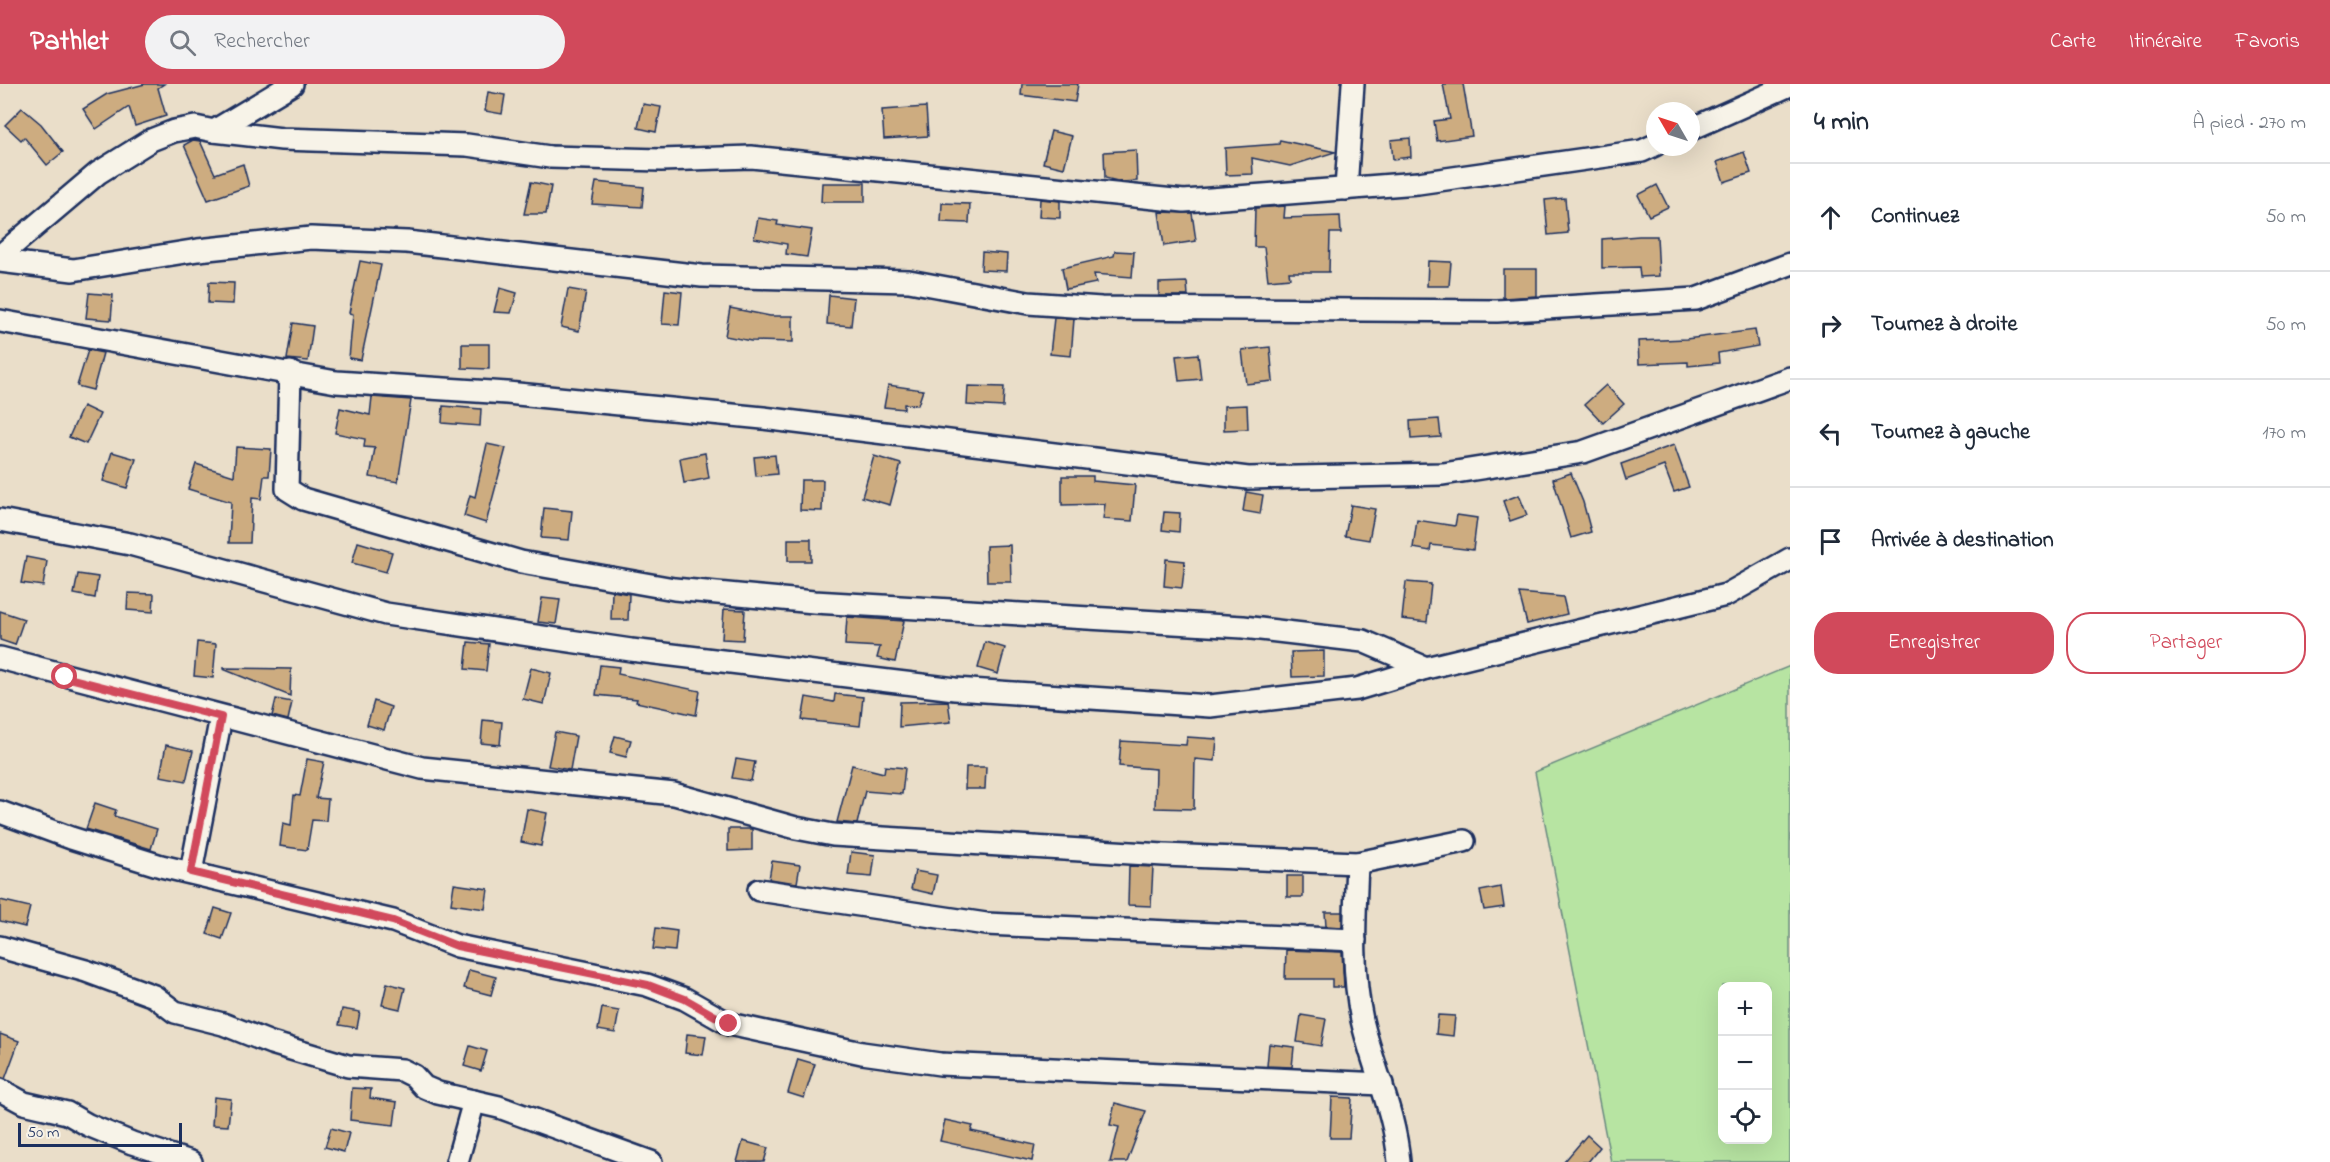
<!DOCTYPE html>
<html lang="fr">
<head>
<meta charset="utf-8">
<style>
  body { margin:0; font-family:"Indie Flower",sans-serif; background:#f2f2f3; color:#1f2937 }
  .controls { position:absolute; right:18px; bottom:18px; display:grid; overflow:hidden; border-radius:12px; box-shadow:0 6px 24px #0002 }
  .controls button { width:54px; height:54px; display:grid; place-items:center; padding:0; border:0; border-bottom:2px solid #e0e1e3; background:#fff; color:#1f2937; font:30px sans-serif }
  .compass { position:absolute; left:1646px; top:18px; width:54px; height:54px; border-radius:50%; background:#fff; box-shadow:0 6px 24px #0002; rotate:309deg }
  .scale { position:absolute; left:18px; bottom:15px; width:164px; box-sizing:border-box; padding-left:6px; border:3px solid #1b2f5e; border-top:0; font-size:16px; line-height:21px; white-space:nowrap; color:#1b2f5e; -webkit-text-stroke:4px #f7f3e8; paint-order:stroke }
  .stop { position:absolute; width:18px; height:18px; margin:-14px; border:4px solid #d1495b; border-radius:50%; background:#fff }
  .stop.end { background:#d1495b; border-color:#fff; box-shadow:0 2px 6px #0008 }
  .list { margin:0; padding:0; list-style:none }
  h2 { display:flex; justify-content:space-between; align-items:center; height:78px; margin:0; padding:0 24px; font-size:26px }
  h2 small { font-size:20px; font-weight:400; color:#747a83 }
  .list li { display:grid; grid-template-columns:39px 1fr auto; gap:18px; align-items:center; box-sizing:border-box; height:108px; padding:0 24px; border-top:2px solid #e0e1e3 }
  .list b { display:block; font-size:22px; white-space:nowrap }
  .list em { font-size:20px; font-style:normal; color:#747a83 }
  .actions { display:flex; gap:12px; padding:18px 24px }
  .actions a { flex:1; padding:14px 0; border:2px solid #d1495b; border-radius:24px; text-align:center; font-size:21px; color:#d1495b }
  .actions .main { background:#d1495b; color:#fff }
  .icon { flex:none; width:33px; height:33px; fill:none; stroke:currentColor; stroke-width:2; stroke-linecap:round; stroke-linejoin:round }
  .map { position:relative; flex:none; width:1790px; height:1078px; overflow:hidden }
  header { display:flex; align-items:center; gap:36px; box-sizing:border-box; height:84px; padding:0 30px; background:#d1495b; color:#fff }
  header strong { font-size:28px }
  nav { display:flex; gap:33px; margin-inline-start:auto; font-size:21px }
  .search { width:420px; height:54px; background:#f2f2f3; display:flex; align-items:center; gap:15px; box-sizing:border-box; padding:0 21px; border-radius:33px; color:#747a83; font-size:22px }
  main { display:flex }
  aside { flex:1; background:#fff }
  .map>svg:first-child { display:block }
</style>
</head>
<body>
<header>
<strong>Pathlet</strong>
<div class="search"><svg class="icon" aria-label="search" viewBox="0 0 24 24"><circle cx="10" cy="10" r="6"/><path d="M15 15l6 6"/></svg>Rechercher</div>
<nav><a>Carte</a><a>Itinéraire</a><a>Favoris</a></nav>
</header>
<main>
<div class="map">
<svg width="1790" height="1078" viewBox="0 0 1790 1078">
  <rect width="100%" height="100%" fill="#eadec9"/>
  <filter id="ink" filterUnits="userSpaceOnUse"><feTurbulence type="fractalNoise" baseFrequency=".0167" numOctaves="2"/><feDisplacementMap in="SourceGraphic" scale="12" xChannelSelector="R" yChannelSelector="G"/><feConvolveMatrix kernelMatrix="1 2 1 2 8 2 1 2 1" color-interpolation-filters="sRGB"/></filter>
  <g filter="url(#ink)">
    <!-- green -->
    <path fill="#b7e4a2" stroke="#698a80" stroke-width="1.5" fill-rule="evenodd" d="M 1790,582 L 1790,1078 L 1611,1078 L 1535,688 ZM 1722,902 L 1768,902 L 1768,1056 L 1722,1056 Z"/>
    <!-- building -->
    <g fill="#cdac80" stroke="#1b2f5e" stroke-width="1.5">
      <path d="M 145,0 L 164,0 L 158,4 L 166,32 L 135,42 L 129,23 L 96,45 L 83,25 L 107,10 Z"/>
      <path d="M 1022,0 L 1078,0 L 1075,18 L 1021,11 Z"/>
      <path d="M 1443,0 L 1463,0 L 1472,52 L 1437,57 L 1434,37 L 1450,35 Z"/>
      <path d="M 488,8 L 505,11 L 502,30 L 485,27 Z"/>
      <path d="M 643,20 L 661,23 L 656,48 L 638,44 Z"/>
      <path d="M 926,23 L 928,52 L 884,55 L 882,26 Z"/>
      <path d="M 22,24 L 41,40 L 63,68 L 47,81 L 24,53 L 21,56 L 5,41 Z"/>
      <path d="M 1051,47 L 1072,52 L 1064,84 L 1043,79 Z"/>
      <path d="M 1410,54 L 1411,73 L 1393,75 L 1391,56 Z"/>
      <path d="M 193,56 L 200,57 L 215,90 L 243,80 L 249,102 L 208,116 L 184,61 Z"/>
      <path d="M 1280,56 L 1335,68 L 1290,82 L 1252,74 L 1253,90 L 1226,91 L 1225,64 L 1279,60 Z"/>
      <path d="M 1136,66 L 1137,97 L 1122,98 L 1105,94 L 1104,68 Z"/>
      <path d="M 1744,68 L 1751,89 L 1724,98 L 1717,78 Z"/>
      <path d="M 531,98 L 551,102 L 546,130 L 524,130 Z"/>
      <path d="M 596,98 L 644,103 L 642,123 L 592,120 Z"/>
      <path d="M 822,99 L 865,99 L 865,118 L 821,118 Z"/>
      <path d="M 1657,101 L 1668,123 L 1649,132 L 1638,111 Z"/>
      <path d="M 1565,114 L 1568,149 L 1548,151 L 1545,116 Z"/>
      <path d="M 1040,115 L 1060,117 L 1060,134 L 1039,133 Z"/>
      <path d="M 942,119 L 970,120 L 969,139 L 941,138 Z"/>
      <path d="M 1285,122 L 1284,134 L 1340,132 L 1341,149 L 1330,149 L 1329,188 L 1289,188 L 1290,194 L 1268,196 L 1264,163 L 1254,163 L 1255,124 Z"/>
      <path d="M 1159,128 L 1192,129 L 1196,157 L 1164,162 Z"/>
      <path d="M 758,134 L 778,137 L 777,141 L 812,146 L 807,173 L 786,170 L 787,160 L 754,154 Z"/>
      <path d="M 1639,152 L 1657,152 L 1659,192 L 1640,193 L 1639,183 L 1602,184 L 1602,155 Z"/>
      <path d="M 1115,167 L 1134,168 L 1132,193 L 1094,190 L 1096,199 L 1066,205 L 1062,184 L 1114,172 Z"/>
      <path d="M 982,168 L 1007,170 L 1006,187 L 981,186 Z"/>
      <path d="M 360,177 L 381,181 L 361,276 L 349,274 L 353,230 L 349,229 Z"/>
      <path d="M 1428,177 L 1451,178 L 1449,202 L 1427,202 Z"/>
      <path d="M 1503,185 L 1537,185 L 1537,212 L 1503,214 Z"/>
      <path d="M 209,198 L 234,199 L 233,220 L 208,219 Z"/>
      <path d="M 1187,198 L 1188,212 L 1159,212 L 1159,199 Z"/>
      <path d="M 500,204 L 517,209 L 511,229 L 494,228 Z"/>
      <path d="M 568,205 L 586,208 L 579,247 L 561,243 Z"/>
      <path d="M 665,206 L 682,208 L 679,241 L 662,240 Z"/>
      <path d="M 89,209 L 113,211 L 111,236 L 86,234 Z"/>
      <path d="M 829,211 L 854,214 L 851,242 L 827,240 Z"/>
      <path d="M 730,224 L 770,232 L 793,232 L 793,258 L 751,257 L 725,252 Z"/>
      <path d="M 1054,234 L 1074,235 L 1071,272 L 1050,270 Z"/>
      <path d="M 293,239 L 313,242 L 308,277 L 287,275 Z"/>
      <path d="M 1755,246 L 1758,262 L 1718,269 L 1719,279 L 1688,282 L 1688,278 L 1639,280 L 1638,257 L 1686,255 Z"/>
      <path d="M 462,260 L 489,260 L 489,285 L 462,284 Z"/>
      <path d="M 1270,263 L 1273,297 L 1246,300 L 1242,266 Z"/>
      <path d="M 88,266 L 103,269 L 93,306 L 77,302 Z"/>
      <path d="M 1198,270 L 1201,295 L 1179,297 L 1176,272 Z"/>
      <path d="M 888,301 L 923,306 L 918,321 L 904,320 L 904,325 L 884,323 Z"/>
      <path d="M 1606,301 L 1624,320 L 1603,339 L 1585,320 Z"/>
      <path d="M 968,302 L 1004,303 L 1003,323 L 967,321 Z"/>
      <path d="M 372,313 L 411,316 L 398,398 L 370,393 L 375,364 L 364,363 L 365,355 L 335,349 L 340,324 L 370,331 Z"/>
      <path d="M 1247,321 L 1248,345 L 1224,346 L 1224,322 Z"/>
      <path d="M 83,322 L 100,330 L 86,360 L 69,353 Z"/>
      <path d="M 443,322 L 481,325 L 480,342 L 442,339 Z"/>
      <path d="M 1439,335 L 1441,353 L 1411,355 L 1410,337 Z"/>
      <path d="M 487,360 L 506,364 L 486,439 L 464,432 L 470,411 L 475,413 Z"/>
      <path d="M 1674,361 L 1689,403 L 1674,408 L 1664,382 L 1626,396 L 1621,380 Z"/>
      <path d="M 236,363 L 271,365 L 269,392 L 264,392 L 261,415 L 252,414 L 250,459 L 229,459 L 231,418 L 188,405 L 196,380 L 234,392 Z"/>
      <path d="M 112,368 L 136,375 L 127,404 L 103,397 Z"/>
      <path d="M 705,369 L 709,394 L 684,399 L 680,374 Z"/>
      <path d="M 775,371 L 777,390 L 756,392 L 754,373 Z"/>
      <path d="M 874,372 L 901,380 L 890,421 L 862,413 Z"/>
      <path d="M 1571,389 L 1583,418 L 1591,448 L 1571,454 L 1553,395 Z"/>
      <path d="M 1062,392 L 1093,392 L 1093,397 L 1135,401 L 1132,437 L 1103,435 L 1105,420 L 1062,421 Z"/>
      <path d="M 801,396 L 823,396 L 822,427 L 800,426 Z"/>
      <path d="M 1246,408 L 1263,411 L 1260,430 L 1243,427 Z"/>
      <path d="M 1519,411 L 1527,431 L 1510,437 L 1503,417 Z"/>
      <path d="M 1351,421 L 1375,425 L 1369,456 L 1345,452 Z"/>
      <path d="M 544,424 L 572,427 L 569,456 L 541,454 Z"/>
      <path d="M 1164,428 L 1180,429 L 1179,448 L 1162,446 Z"/>
      <path d="M 1457,431 L 1477,434 L 1473,466 L 1431,461 L 1430,467 L 1413,464 L 1417,436 L 1455,442 Z"/>
      <rect x="788" y="455" width="23" height="22"/>
      <path d="M 358,458 L 392,468 L 386,488 L 352,479 Z"/>
      <path d="M 1010,461 L 1011,498 L 987,498 L 986,462 Z"/>
      <path d="M 26,473 L 47,477 L 43,502 L 21,499 Z"/>
      <path d="M 1166,475 L 1185,477 L 1182,504 L 1164,502 Z"/>
      <path d="M 78,490 L 98,493 L 95,514 L 74,510 Z"/>
      <path d="M 1406,498 L 1431,500 L 1427,538 L 1402,535 Z"/>
      <path d="M 612,507 L 629,510 L 628,536 L 611,536 Z"/>
      <path d="M 128,509 L 154,510 L 153,528 L 127,526 Z"/>
      <path d="M 1519,509 L 1563,513 L 1567,530 L 1527,540 Z"/>
      <path d="M 542,514 L 560,516 L 556,540 L 538,538 Z"/>
      <path d="M 724,525 L 745,526 L 743,556 L 722,555 Z"/>
      <path d="M 0,527 L 24,535 L 15,561 L 0,556 Z"/>
      <path d="M 847,533 L 904,537 L 895,578 L 877,574 L 880,563 L 845,561 Z"/>
      <path d="M 197,558 L 216,560 L 213,594 L 194,592 Z"/>
      <path d="M 468,558 L 489,560 L 486,587 L 465,585 Z"/>
      <path d="M 985,558 L 1005,564 L 998,590 L 978,584 Z"/>
      <path d="M 1324,567 L 1324,592 L 1292,593 L 1291,568 Z"/>
      <path d="M 600,581 L 619,583 L 618,590 L 700,607 L 696,631 L 636,618 L 637,615 L 596,611 Z"/>
      <path d="M 223,584 L 291,585 L 290,612 L 223,585 Z"/>
      <path d="M 531,584 L 551,589 L 544,620 L 523,615 Z"/>
      <path d="M 835,610 L 863,613 L 860,642 L 802,636 L 806,613 L 834,618 Z"/>
      <path d="M 276,615 L 292,618 L 288,636 L 272,632 Z"/>
      <path d="M 374,617 L 391,623 L 384,646 L 367,641 Z"/>
      <path d="M 948,617 L 951,638 L 899,643 L 900,618 Z"/>
      <path d="M 483,636 L 502,638 L 500,661 L 481,659 Z"/>
      <path d="M 555,648 L 576,652 L 570,686 L 548,682 Z"/>
      <path d="M 615,652 L 631,656 L 626,673 L 610,669 Z"/>
      <path d="M 1187,653 L 1217,655 L 1215,677 L 1195,675 L 1194,725 L 1155,724 L 1156,685 L 1119,682 L 1121,657 L 1186,661 Z"/>
      <path d="M 166,661 L 193,667 L 186,697 L 160,692 Z"/>
      <path d="M 307,675 L 324,678 L 316,714 L 328,715 L 326,737 L 312,736 L 307,766 L 280,762 L 283,739 L 291,741 L 294,711 L 300,712 Z"/>
      <path d="M 736,675 L 755,678 L 751,697 L 732,694 Z"/>
      <path d="M 852,681 L 884,689 L 885,682 L 905,684 L 902,710 L 865,707 L 857,740 L 837,738 Z"/>
      <path d="M 966,683 L 986,683 L 985,705 L 965,705 Z"/>
      <path d="M 95,719 L 116,726 L 114,732 L 157,745 L 151,765 L 86,745 Z"/>
      <path d="M 527,725 L 547,729 L 541,762 L 521,758 Z"/>
      <path d="M 728,745 L 752,745 L 752,766 L 728,767 Z"/>
      <path d="M 851,768 L 875,771 L 872,793 L 848,791 Z"/>
      <path d="M 772,777 L 800,781 L 797,799 L 769,795 Z"/>
      <path d="M 1129,782 L 1153,783 L 1151,822 L 1128,821 Z"/>
      <path d="M 915,787 L 937,791 L 933,810 L 911,805 Z"/>
      <rect x="1287" y="792" width="16" height="21"/>
      <path d="M 454,800 L 488,805 L 485,825 L 451,820 Z"/>
      <path d="M 1501,803 L 1504,823 L 1484,826 L 1480,807 Z"/>
      <path d="M 0,816 L 30,823 L 25,843 L 0,837 Z"/>
      <path d="M 215,824 L 231,829 L 222,855 L 207,850 Z"/>
      <path d="M 1325,828 L 1342,828 L 1342,843 L 1326,842 Z"/>
      <path d="M 656,844 L 677,847 L 675,867 L 653,865 Z"/>
      <path d="M 1286,866 L 1342,868 L 1344,903 L 1332,903 L 1332,895 L 1285,895 Z"/>
      <path d="M 469,886 L 496,893 L 491,911 L 464,904 Z"/>
      <path d="M 387,899 L 405,904 L 400,925 L 382,921 Z"/>
      <path d="M 602,924 L 619,927 L 615,949 L 598,946 Z"/>
      <path d="M 342,925 L 360,928 L 357,944 L 339,941 Z"/>
      <path d="M 1301,931 L 1326,935 L 1321,962 L 1297,958 Z"/>
      <path d="M 1438,931 L 1455,932 L 1453,952 L 1436,950 Z"/>
      <path d="M 0,950 L 19,957 L 5,995 L 0,993 Z"/>
      <path d="M 687,950 L 706,952 L 703,971 L 685,969 Z"/>
      <path d="M 1269,960 L 1294,963 L 1292,983 L 1267,982 Z"/>
      <path d="M 470,962 L 487,967 L 481,987 L 464,982 Z"/>
      <path d="M 798,975 L 815,980 L 804,1014 L 788,1009 Z"/>
      <path d="M 352,1004 L 371,1005 L 370,1014 L 397,1018 L 394,1041 L 350,1036 Z"/>
      <path d="M 214,1013 L 231,1015 L 228,1042 L 212,1041 Z"/>
      <path d="M 1332,1013 L 1352,1014 L 1349,1054 L 1330,1054 Z"/>
      <path d="M 1115,1019 L 1146,1027 L 1127,1078 L 1110,1078 L 1119,1043 L 1110,1041 Z"/>
      <path d="M 945,1036 L 973,1042 L 971,1047 L 1035,1061 L 1032,1077 L 940,1057 Z"/>
      <path d="M 331,1044 L 349,1049 L 344,1068 L 325,1063 Z"/>
      <path d="M 1587,1051 L 1600,1063 L 1588,1078 L 1564,1078 Z"/>
      <path d="M 743,1057 L 768,1064 L 764,1078 L 737,1078 Z"/>
    </g>
    <g fill="none" stroke-linecap="round" stroke-linejoin="round">
      <!-- street casing -->
      <g stroke="#1b2f5e" stroke-width="26">
        <g id="street">
          <path d="M 1691,45 L 1790,1"/>
          <path d="M 214,47 L 282,55 L 467,61 L 550,73 L 661,76 L 751,73 L 1184,117 L 1418,99 L 1642,67 L 1655,61"/>
          <path d="M 1346,105 L 1353,0"/>
          <path d="M 0,172 L 98,89 L 151,56 L 174,47 L 195,43 L 214,47 L 292,0"/>
          <path d="M 0,177 L 73,186 L 198,166 L 311,154 L 407,158 L 702,192 L 909,197 L 1028,219 L 1101,224 L 1497,227 L 1696,215 L 1790,180"/>
          <path d="M 0,237 L 336,298 L 507,309 L 763,334 L 1248,394 L 1443,390 L 1583,368 L 1790,294"/>
          <path d="M 290,288 L 287,405 L 303,415 L 521,478 L 674,505 L 814,518 L 1243,543 L 1363,557 L 1426,584"/>
          <path d="M 0,436 L 130,460 L 386,530 L 631,566 L 955,605 L 1210,622 L 1357,605 L 1426,584 L 1726,511 L 1790,475"/>
          <path d="M 0,574 L 422,684 L 674,710 L 796,744 L 833,751 L 1164,771 L 1357,779 L 1464,757"/>
          <path d="M 0,728 L 71,754 L 161,782 L 393,837 L 457,862 L 647,901 L 685,915 L 729,940 L 862,969 L 940,980 L 1382,1000"/>
          <path d="M 1357,779 C 1355,831 1351,885 1362,936 C 1373,984 1395,1028 1399,1078"/>
          <path d="M 191,788 L 221,633"/>
          <path d="M 759,806 L 986,840 L 1355,856"/>
          <path d="M 0,863 L 86,887 L 154,912 L 175,928 L 223,940 L 271,959 L 348,982 L 402,986 L 414,992 L 424,1003 L 438,1009 L 499,1023 L 651,1078"/>
          <path d="M 0,1006 L 24,1019 L 67,1029 L 88,1041 L 132,1059 L 191,1078"/>
          <path d="M 457,1078 L 474,1017"/>
        </g>
      </g>
      <!-- street -->
      <use href="#street" stroke="#f7f3e8" stroke-width="21"/>
    </g>
  </g>
  <g fill="none" stroke-linecap="round" stroke-linejoin="round" filter="url(#ink)">
    <!-- route -->
    <path stroke="#d1495b" stroke-width="8" d="M 65,593 L 221,633 L 191,788 L 393,837 L 457,862 L 648,901 L 685,915 L 729,940"/>
  </g>
</svg>
<div class="controls">
<button>+</button>
<button>−</button>
<button><svg class="icon" aria-label="locate" viewBox="0 0 24 24"><circle cx="12" cy="12" r="6"/><path d="M12 2v4M12 18v4M2 12h4M18 12h4"/></svg></button>
</div>
<svg class="compass" viewBox="-18 -18 36 36"><path d="M0-13l5 13h-10z" fill="#e53935"/><path d="M0 13l5-13h-10z" fill="#747a83"/></svg>
<div class="scale">50 m</div>
<div class="stop" style="left:65px;top:593px"></div>
<div class="stop end" style="left:729px;top:940px"></div>
</div>
<aside>
<h2>4 min<small>À pied · 270 m</small></h2>
<ul class="list">
<li><svg class="icon" aria-label="ahead" viewBox="0 0 24 24"><path d="M12 20V5M6 11l6-6 6 6"/></svg><div><b>Continuez</b></div><em>50 m</em></li>
<li><svg class="icon" aria-label="right" viewBox="0 0 24 24"><path d="M7 20v-9h11M14 6l5 5-5 5"/></svg><div><b>Tournez à droite</b></div><em>50 m</em></li>
<li><svg class="icon" aria-label="left" viewBox="0 0 24 24"><path d="M17 20v-9H6M10 6l-5 5 5 5"/></svg><div><b>Tournez à gauche</b></div><em>170 m</em></li>
<li><svg class="icon" aria-label="arrive" viewBox="0 0 24 24"><path d="M6 21V4h12l-3 4 3 4H6"/></svg><div><b>Arrivée à destination</b></div></li>
</ul>
<div class="actions"><a class="main">Enregistrer</a><a>Partager</a></div>
</aside>
</main>
</body>
</html>
